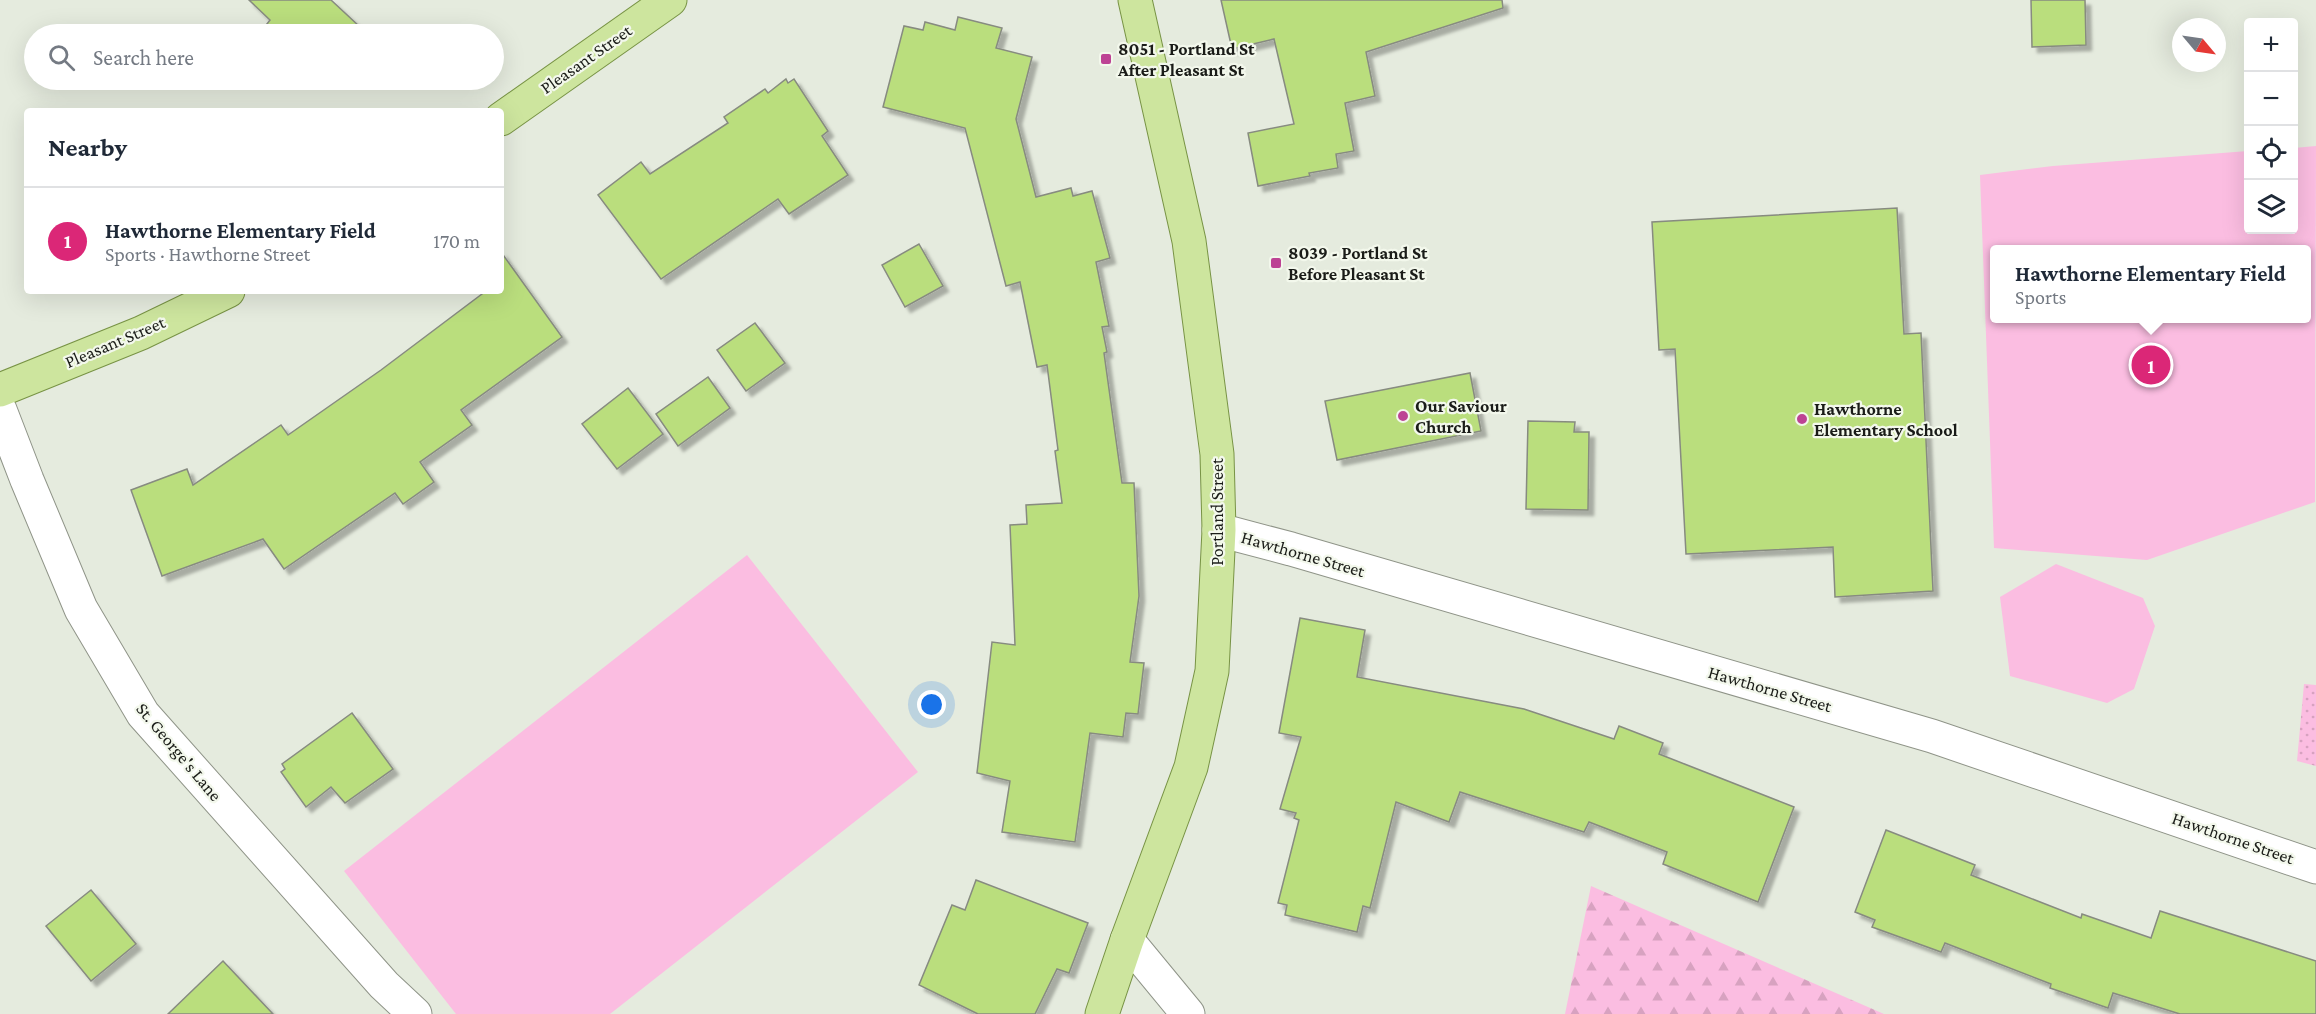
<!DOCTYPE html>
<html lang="en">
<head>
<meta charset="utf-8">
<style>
  body { margin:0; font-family:"Crimson Pro",serif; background:#f2f2f3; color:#1f2937 }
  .controls { position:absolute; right:18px; top:18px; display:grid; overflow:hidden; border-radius:6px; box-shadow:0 6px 24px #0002 }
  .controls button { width:54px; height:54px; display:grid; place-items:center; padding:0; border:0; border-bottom:2px solid #e0e1e3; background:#fff; color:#1f2937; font:30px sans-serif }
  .compass { position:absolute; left:2172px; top:18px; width:54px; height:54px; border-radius:50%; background:#fff; box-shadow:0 6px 24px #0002; rotate:119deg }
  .you { position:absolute; left:932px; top:705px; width:21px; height:21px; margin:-15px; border:4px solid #fff; border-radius:50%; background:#1a73e8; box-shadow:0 0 0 9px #1a73e833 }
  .badge { display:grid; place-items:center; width:39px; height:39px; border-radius:50%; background:#db2777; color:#fff; font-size:20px; font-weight:700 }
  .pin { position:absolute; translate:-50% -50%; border:3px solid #fff; box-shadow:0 2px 6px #0006 }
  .popup { position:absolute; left:1990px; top:245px; width:321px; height:78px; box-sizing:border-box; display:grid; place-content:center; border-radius:6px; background:#fff; filter:drop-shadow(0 2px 4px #0005); font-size:20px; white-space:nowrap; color:#747a83 }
  .popup b { font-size:22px; color:#1f2937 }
  .popup::after { content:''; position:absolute; left:50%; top:100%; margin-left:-12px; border:12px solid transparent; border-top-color:#fff }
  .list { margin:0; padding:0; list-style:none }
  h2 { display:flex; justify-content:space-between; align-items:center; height:78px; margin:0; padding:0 24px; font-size:26px }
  h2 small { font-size:20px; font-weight:400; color:#747a83 }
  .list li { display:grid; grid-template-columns:39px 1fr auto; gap:18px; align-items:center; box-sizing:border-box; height:108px; padding:0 24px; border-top:2px solid #e0e1e3 }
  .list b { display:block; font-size:22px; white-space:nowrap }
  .list p { margin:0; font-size:20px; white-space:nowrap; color:#747a83 }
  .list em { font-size:20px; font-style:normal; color:#747a83 }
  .icon { flex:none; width:33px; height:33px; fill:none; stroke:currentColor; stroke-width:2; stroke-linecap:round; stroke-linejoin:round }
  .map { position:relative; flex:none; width:2316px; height:1014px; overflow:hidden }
  .search { position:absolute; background:#fff; box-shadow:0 6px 24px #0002; left:24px; top:24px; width:480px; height:66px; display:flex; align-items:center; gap:15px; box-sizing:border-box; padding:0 21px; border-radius:33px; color:#747a83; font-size:22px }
  .panel { position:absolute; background:#fff; box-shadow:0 6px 24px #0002; left:24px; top:108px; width:480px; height:186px; border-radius:6px }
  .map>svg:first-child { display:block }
</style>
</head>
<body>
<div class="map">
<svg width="2316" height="1014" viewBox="0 0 2316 1014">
  <defs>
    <pattern id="forest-firs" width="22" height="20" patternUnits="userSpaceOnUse" patternTransform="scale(1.5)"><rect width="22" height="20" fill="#fbbde1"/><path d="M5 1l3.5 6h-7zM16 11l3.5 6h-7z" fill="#d7a2c0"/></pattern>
    <pattern id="garden-dots" width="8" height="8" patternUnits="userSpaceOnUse" patternTransform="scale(1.5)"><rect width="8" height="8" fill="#fbbde1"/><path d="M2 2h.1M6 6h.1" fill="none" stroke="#d7a2c0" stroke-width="1.8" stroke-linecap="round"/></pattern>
    <filter id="shadow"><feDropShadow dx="5.5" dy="5.5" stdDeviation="1.5" flood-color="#0004"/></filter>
  </defs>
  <rect width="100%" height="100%" fill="#e5ebde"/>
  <!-- green -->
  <g fill="#fbbde1" fill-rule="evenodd">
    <path d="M 2316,146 L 2315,502 L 2147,560 L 1994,548 L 1980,175 L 2053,166 L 2248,151 L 2248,230 L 2294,230 L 2294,148 ZM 1995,250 L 2307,250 L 2307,318 L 1995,318 Z"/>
    <path d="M 747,555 L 918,772 L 610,1014 L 456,1014 L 344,871 Z"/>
    <path d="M 2056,564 L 2143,598 L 2155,626 L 2134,689 L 2107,703 L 2010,676 L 2000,597 Z"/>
  </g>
  <!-- forest -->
  <path fill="url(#forest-firs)" d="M 1591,886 L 1884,1014 L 1565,1014 Z"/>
  <!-- garden -->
  <path fill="url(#garden-dots)" d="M 2304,684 L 2316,685 L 2316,766 L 2297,761 Z"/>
  <!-- building -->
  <g fill="#bade7d" stroke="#878b80" stroke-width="1.5" filter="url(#shadow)">
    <path d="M 249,0 L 331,0 L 360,27 L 353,34 L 262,34 L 260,33 L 270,20 Z"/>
    <path d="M 1221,0 L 1502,0 L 1503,8 L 1366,52 L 1375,96 L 1345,103 L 1354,151 L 1336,154 L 1338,168 L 1309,173 L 1310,176 L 1258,186 L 1248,133 L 1294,124 L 1274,39 L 1232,49 Z"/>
    <path d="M 2031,0 L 2085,0 L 2086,45 L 2032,47 Z"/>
    <path d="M 958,17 L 1002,28 L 996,48 L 1032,57 L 1016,119 L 1036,197 L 1071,188 L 1073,196 L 1092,191 L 1110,258 L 1096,262 L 1109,326 L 1102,327 L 1107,352 L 1104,353 L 1122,483 L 1134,483 L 1139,596 L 1130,662 L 1144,663 L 1138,714 L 1126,713 L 1123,737 L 1090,733 L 1075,842 L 1002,832 L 1010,781 L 977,773 L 992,642 L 1015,645 L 1010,525 L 1027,524 L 1026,505 L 1062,503 L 1055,451 L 1058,450 L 1047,365 L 1037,367 L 1020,282 L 1006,286 L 965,128 L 883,107 L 904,26 L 923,30 L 925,22 L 955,30 Z"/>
    <path d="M 786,79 L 788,83 L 794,79 L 828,131 L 822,136 L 848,175 L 789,214 L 778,199 L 661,279 L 598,195 L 641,162 L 650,174 L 728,123 L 724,117 L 765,89 L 768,93 Z"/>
    <path d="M 1897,208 L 1904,334 L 1921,333 L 1933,591 L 1835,597 L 1833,547 L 1686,554 L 1675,349 L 1659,350 L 1652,222 Z"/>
    <path d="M 919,244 L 943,286 L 905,307 L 882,265 Z"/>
    <path d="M 501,252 L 562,337 L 461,410 L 472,425 L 420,462 L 434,482 L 403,504 L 395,493 L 284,569 L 263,539 L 162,576 L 131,490 L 187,469 L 193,485 L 281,425 L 288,435 L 381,370 L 486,291 L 501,291 Z"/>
    <path d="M 755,323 L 785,363 L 746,391 L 717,350 Z"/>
    <path d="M 1470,373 L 1481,431 L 1337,460 L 1325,401 Z"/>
    <path d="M 708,377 L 730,408 L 678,446 L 656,414 Z"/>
    <path d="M 628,388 L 663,434 L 617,469 L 582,424 Z"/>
    <path d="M 1528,421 L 1575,422 L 1574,432 L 1589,432 L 1588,510 L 1526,509 Z"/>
    <path d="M 1300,618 L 1365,630 L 1357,677 L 1524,709 L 1614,739 L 1619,726 L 1663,743 L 1659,754 L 1794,807 L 1758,902 L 1663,864 L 1667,852 L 1589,822 L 1584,832 L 1460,792 L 1449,822 L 1396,802 L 1370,908 L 1363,906 L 1357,932 L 1285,915 L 1287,905 L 1278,903 L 1299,820 L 1294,818 L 1296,813 L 1280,809 L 1301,737 L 1279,733 Z"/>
    <path d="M 352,713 L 393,769 L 345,803 L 331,787 L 306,807 L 281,772 L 285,769 L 282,764 Z"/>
    <path d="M 1886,830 L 1975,865 L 1971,875 L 2081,918 L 2082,914 L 2151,938 L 2160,911 L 2316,961 L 2316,1014 L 2180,1014 L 2113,993 L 2108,1008 L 2050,988 L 2051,984 L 1945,943 L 1941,952 L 1872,927 L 1875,920 L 1855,912 Z"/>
    <path d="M 976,880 L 1088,923 L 1069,973 L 1057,969 L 1035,1014 L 978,1014 L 919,985 L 952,905 L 965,910 Z"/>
    <path d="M 91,890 L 136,944 L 91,981 L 46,926 Z"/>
    <path d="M 223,961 L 273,1014 L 168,1014 Z"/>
  </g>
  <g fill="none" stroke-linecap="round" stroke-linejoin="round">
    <!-- minor casing -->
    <g stroke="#8f9488" stroke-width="35">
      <g id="minor">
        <path d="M 0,410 L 27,480 L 81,609 L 143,714 L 384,985 L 415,1014"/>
        <path d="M 1219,530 L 1291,549 L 1932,736 L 2316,867"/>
        <path d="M 1127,940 L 1188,1014"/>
      </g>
    </g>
    <!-- major casing -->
    <g stroke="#789345" stroke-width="35">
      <g id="major">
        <path d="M 501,119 L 670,0"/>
        <path d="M 0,390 L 141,333 L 228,291"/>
        <path d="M 1102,1014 L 1127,940 L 1191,767 L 1212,671 L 1219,530 L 1217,454 L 1189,241 L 1135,0"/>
      </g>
    </g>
    <!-- minor -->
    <use href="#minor" stroke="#fff" stroke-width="33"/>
    <!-- major -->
    <use href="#major" stroke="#cde59e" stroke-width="33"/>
  </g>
  <!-- markers -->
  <g fill="#bd4394" stroke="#f3f8ec" stroke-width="2">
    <rect x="1100" y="53" width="12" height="12" rx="3"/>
    <rect x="1270" y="257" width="12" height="12" rx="3"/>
    <circle cx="1403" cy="416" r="6"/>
    <circle cx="1802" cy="419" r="6"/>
  </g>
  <g text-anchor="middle" stroke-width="4.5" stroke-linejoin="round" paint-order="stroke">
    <!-- poi labels -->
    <g font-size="18" font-weight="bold" fill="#1a1c18" stroke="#f3f8ec" text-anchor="start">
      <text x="1118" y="55">8051 - Portland St<tspan x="1118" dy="21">After Pleasant St</tspan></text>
      <text x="1288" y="259">8039 - Portland St<tspan x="1288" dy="21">Before Pleasant St</tspan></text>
      <text x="1415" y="412">Our Saviour<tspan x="1415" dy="21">Church</tspan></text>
      <text x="1814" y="415">Hawthorne<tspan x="1814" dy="21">Elementary School</tspan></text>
    </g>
    <!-- street labels -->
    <g font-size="18" fill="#1a1c18" stroke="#f3f8ec">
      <text transform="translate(586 59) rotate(-35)" y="6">Pleasant Street</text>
      <text transform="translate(115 342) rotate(-23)" y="6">Pleasant Street</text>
      <text transform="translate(1217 512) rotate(-90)" y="6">Portland Street</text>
      <text transform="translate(1303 554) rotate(16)" y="6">Hawthorne Street</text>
      <text transform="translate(1770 689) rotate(16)" y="6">Hawthorne Street</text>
      <text transform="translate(179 752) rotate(50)" y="6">St. George's Lane</text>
      <text transform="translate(2233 838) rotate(19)" y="6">Hawthorne Street</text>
    </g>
  </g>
</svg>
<div class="controls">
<button>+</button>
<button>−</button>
<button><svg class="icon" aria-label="locate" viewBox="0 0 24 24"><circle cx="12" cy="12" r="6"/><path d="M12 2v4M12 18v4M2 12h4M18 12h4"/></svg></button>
<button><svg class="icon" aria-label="layers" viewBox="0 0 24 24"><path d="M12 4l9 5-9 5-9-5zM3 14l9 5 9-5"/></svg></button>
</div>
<svg class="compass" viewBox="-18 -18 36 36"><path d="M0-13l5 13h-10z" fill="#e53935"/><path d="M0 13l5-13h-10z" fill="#747a83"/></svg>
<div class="you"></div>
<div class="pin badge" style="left:2151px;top:365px">1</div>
<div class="popup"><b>Hawthorne Elementary Field</b>Sports</div>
<div class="search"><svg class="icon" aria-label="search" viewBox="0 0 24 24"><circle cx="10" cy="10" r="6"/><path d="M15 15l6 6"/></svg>Search here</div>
<section class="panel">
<h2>Nearby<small></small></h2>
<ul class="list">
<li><span class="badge">1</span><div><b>Hawthorne Elementary Field</b><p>Sports · Hawthorne Street</p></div><em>170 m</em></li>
</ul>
</section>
</div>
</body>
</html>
